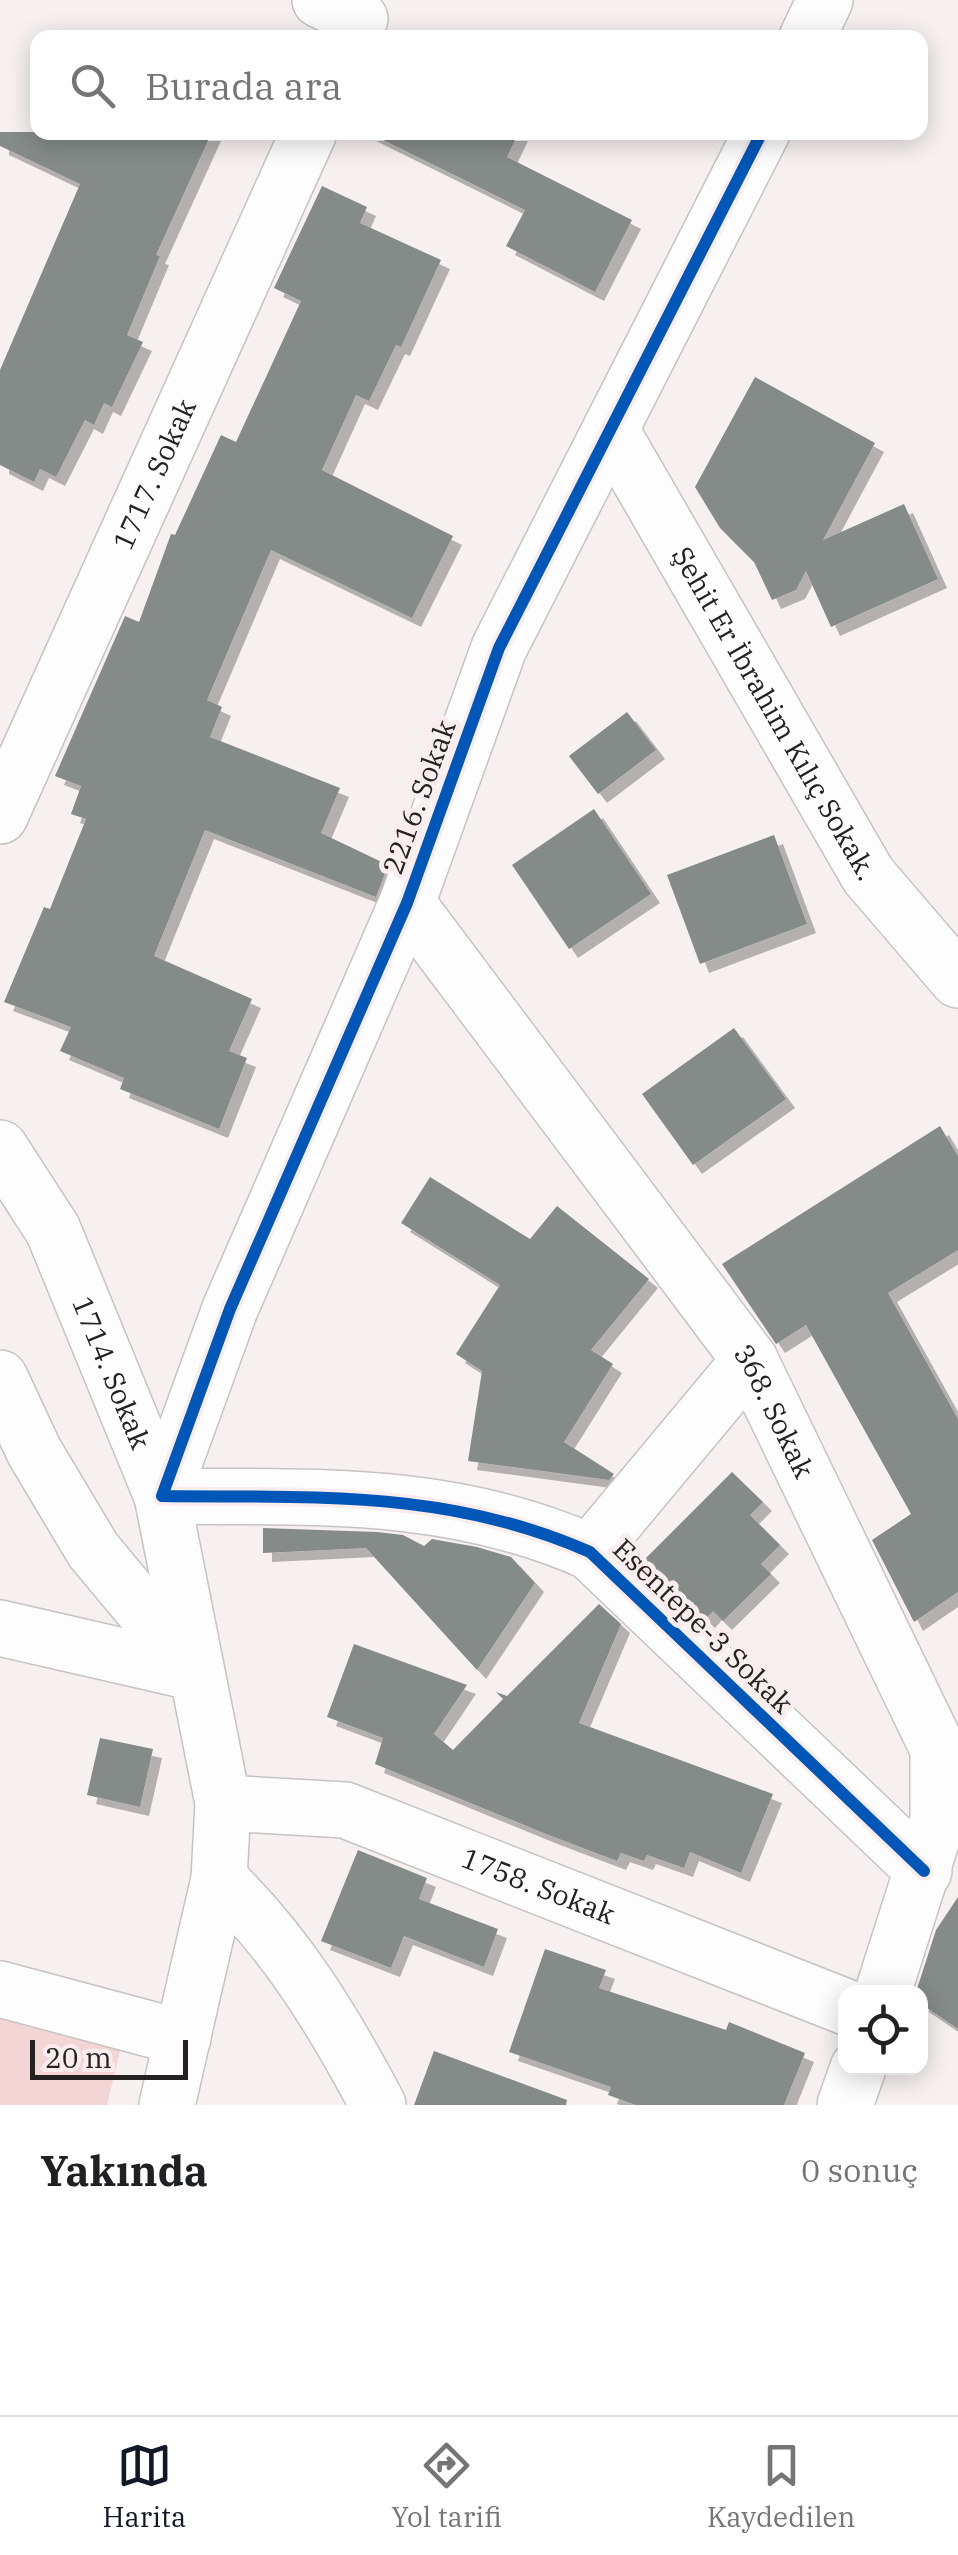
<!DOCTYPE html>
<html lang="tr">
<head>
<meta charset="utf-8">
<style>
  body { margin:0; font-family:"IBM Plex Serif",serif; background:#f2f2f2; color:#202124 }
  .controls { position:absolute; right:30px; bottom:30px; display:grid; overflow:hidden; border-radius:20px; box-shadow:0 5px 25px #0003 }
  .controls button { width:90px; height:90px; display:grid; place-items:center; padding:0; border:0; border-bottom:2px solid #e0e0e0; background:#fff; color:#202124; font:50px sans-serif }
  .scale { position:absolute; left:30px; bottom:25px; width:158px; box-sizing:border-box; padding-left:10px; border:5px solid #252121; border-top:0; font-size:28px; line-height:35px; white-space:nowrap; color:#252121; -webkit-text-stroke:8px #f9eded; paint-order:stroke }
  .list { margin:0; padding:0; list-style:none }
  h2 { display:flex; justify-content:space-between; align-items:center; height:130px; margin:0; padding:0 40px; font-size:42px }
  h2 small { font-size:32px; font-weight:400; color:#757577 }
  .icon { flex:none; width:55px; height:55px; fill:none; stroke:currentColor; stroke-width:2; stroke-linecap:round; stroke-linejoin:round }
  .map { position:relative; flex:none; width:958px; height:2105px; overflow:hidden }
  .search { position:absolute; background:#fff; box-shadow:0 5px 25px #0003; left:30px; right:30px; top:30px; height:110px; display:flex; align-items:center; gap:25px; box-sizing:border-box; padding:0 35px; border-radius:20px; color:#757577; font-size:38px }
  .sheet { height:310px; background:#fff }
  nav { display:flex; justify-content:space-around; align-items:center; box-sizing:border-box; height:140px; border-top:2px solid #e0e0e0; background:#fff; font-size:28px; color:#757577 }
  nav a { display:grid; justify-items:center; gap:5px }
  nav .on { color:#111827 }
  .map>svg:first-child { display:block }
</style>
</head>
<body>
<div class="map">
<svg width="958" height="2105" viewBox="0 0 958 2105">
  <defs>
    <filter id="shadow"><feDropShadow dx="9" dy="9" stdDeviation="0" flood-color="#0004"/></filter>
  </defs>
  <rect width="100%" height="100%" fill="#f6f0f0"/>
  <!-- green -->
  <path fill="#f3d5d6" d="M 0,2005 L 124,2034 L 107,2105 L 0,2105 Z"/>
  <!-- building -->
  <g fill="#848b89" filter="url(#shadow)">
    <path d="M 0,132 L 212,132 L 156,255 L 160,256 L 127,335 L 143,342 L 112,407 L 104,403 L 94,425 L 85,420 L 56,477 L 40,469 L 34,482 L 0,465 L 0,370 L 80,184 L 0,146 Z"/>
    <path d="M 367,132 L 519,132 L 507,157 L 632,220 L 595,292 L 506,246 L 525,210 Z"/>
    <path d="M 322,186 L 367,207 L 360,223 L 441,260 L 401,347 L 396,345 L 369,401 L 356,395 L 322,470 L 453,536 L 412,618 L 271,550 L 207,700 L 222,707 L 210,737 L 340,788 L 321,833 L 388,865 L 376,897 L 205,830 L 154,956 L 252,999 L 229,1051 L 247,1058 L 219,1129 L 120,1089 L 124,1078 L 60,1051 L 71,1027 L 4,1002 L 44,907 L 50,909 L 86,819 L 71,814 L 81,786 L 55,776 L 125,616 L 139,622 L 171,534 L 175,535 L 221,435 L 236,442 L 301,301 L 274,288 Z"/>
    <path d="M 755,377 L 875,443 L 823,540 L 904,504 L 938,579 L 831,627 L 806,571 L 796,590 L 772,600 L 754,562 L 720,528 L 695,487 Z"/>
    <path d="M 627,712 L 656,750 L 598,794 L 569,756 Z"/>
    <path d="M 594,809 L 651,894 L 569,949 L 512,865 Z"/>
    <path d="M 774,835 L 807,924 L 700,964 L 667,875 Z"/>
    <path d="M 734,1028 L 786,1099 L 693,1165 L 642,1094 Z"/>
    <path d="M 940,1126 L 958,1156 L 958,1250 L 888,1293 L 958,1419 L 958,1592 L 914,1622 L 872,1540 L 911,1514 L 806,1325 L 776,1344 L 722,1264 Z"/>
    <path d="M 430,1177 L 530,1239 L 557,1206 L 649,1279 L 591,1350 L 613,1364 L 564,1442 L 614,1474 L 609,1480 L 468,1461 L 482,1371 L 456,1354 L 500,1285 L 401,1223 Z"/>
    <path d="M 732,1472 L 763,1502 L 750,1515 L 780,1545 L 761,1564 L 771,1574 L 723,1621 L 713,1611 L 706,1619 L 644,1560 Z"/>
    <path d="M 263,1528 L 377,1532 L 403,1535 L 424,1546 L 432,1539 L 477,1547 L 511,1557 L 535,1583 L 477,1670 L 366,1548 L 263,1553 Z"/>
    <path d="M 599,1604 L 621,1624 L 579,1723 L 773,1794 L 741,1873 L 690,1852 L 684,1868 L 647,1855 L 644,1861 L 621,1853 L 617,1861 L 546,1834 L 375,1764 L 383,1738 L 327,1717 L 354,1644 L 467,1685 L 434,1734 L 453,1750 L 503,1699 L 496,1692 L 507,1696 Z"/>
    <path d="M 100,1738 L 153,1749 L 140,1807 L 87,1795 Z"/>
    <path d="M 358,1850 L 427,1878 L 419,1899 L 498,1929 L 484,1967 L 404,1936 L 391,1968 L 321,1941 Z"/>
    <path d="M 958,1897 L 958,2029 L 920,2003 L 920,1992 L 916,1992 L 936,1930 Z"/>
    <path d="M 545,1949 L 606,1970 L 599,1988 L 726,2030 L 729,2022 L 805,2053 L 784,2105 L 636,2105 L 608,2095 L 611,2087 L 509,2052 Z"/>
    <path d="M 434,2051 L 567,2100 L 566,2105 L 414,2105 Z"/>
  </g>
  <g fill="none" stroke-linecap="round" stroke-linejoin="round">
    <!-- minor casing -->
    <g stroke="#c7c3c3" stroke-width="58">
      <g id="minor">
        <path d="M 320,0 L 360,19"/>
        <path d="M 807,38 L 825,0"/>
        <path d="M 762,132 L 499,648 L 407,903 L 230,1309 L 162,1496 C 315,1498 447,1489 590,1552 L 924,1871"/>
        <path id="s1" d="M 612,432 L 868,875 L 958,980"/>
        <path id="s2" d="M 0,816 L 309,132"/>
        <path id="s3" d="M 407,903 L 750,1360 L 938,1749 L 938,1820 L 883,1992"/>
        <path id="s4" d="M 0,1148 L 53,1230 L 162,1496 L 223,1803 L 219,1879 L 167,2105"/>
        <path d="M 0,1378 L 34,1451 L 93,1550 L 194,1671"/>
        <path d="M 590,1552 L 750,1360"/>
        <path d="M 0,1628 L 196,1673"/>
        <path id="s5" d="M 223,1803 L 345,1810 L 846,2007"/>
        <path d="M 219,1879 C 287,1944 334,2022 378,2105"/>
        <path d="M 0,1989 L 183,2038"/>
        <path d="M 845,2105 L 858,2068"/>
      </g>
    </g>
    <!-- minor -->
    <use href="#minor" stroke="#fefdfd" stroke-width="55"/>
    <!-- cycleway casing -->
    <g stroke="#f9eded" stroke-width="19">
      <path id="cycleway" d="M 762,132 L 499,648 L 407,903 L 230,1309 L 162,1496 C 315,1498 447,1489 590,1552 L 924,1871"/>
    </g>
    <!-- cycleway -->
    <use href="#cycleway" stroke="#0057b8" stroke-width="12"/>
  </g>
  <g text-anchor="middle" stroke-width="10" stroke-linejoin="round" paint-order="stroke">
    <!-- street labels -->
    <g font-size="28" fill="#252121" stroke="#f9eded">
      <text dy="10" stroke="none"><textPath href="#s2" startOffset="375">1717. Sokak</textPath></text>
      <text dy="10" stroke="none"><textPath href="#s1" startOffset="325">Şehit Er İbrahim Kılıç Sokak.</textPath></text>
      <text transform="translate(419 797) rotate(-70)" y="10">2216. Sokak</text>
      <text dy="10" stroke="none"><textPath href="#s4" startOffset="252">1714. Sokak</textPath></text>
      <text dy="10" stroke="none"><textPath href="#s3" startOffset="628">368. Sokak</textPath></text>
      <text transform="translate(703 1626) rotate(44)" y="10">Esentepe-3 Sokak</text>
      <text dy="10" stroke="none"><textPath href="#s5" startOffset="330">1758. Sokak</textPath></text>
    </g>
  </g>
</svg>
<div class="controls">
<button><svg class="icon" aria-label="locate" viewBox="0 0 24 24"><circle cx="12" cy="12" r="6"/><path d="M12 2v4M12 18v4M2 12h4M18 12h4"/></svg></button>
</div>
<div class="scale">20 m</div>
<div class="search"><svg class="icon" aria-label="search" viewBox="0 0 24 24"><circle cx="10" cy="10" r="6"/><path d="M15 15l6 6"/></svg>Burada ara</div>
</div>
<section class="sheet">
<h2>Yakında<small>0 sonuç</small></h2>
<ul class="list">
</ul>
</section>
<nav>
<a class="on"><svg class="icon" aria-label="map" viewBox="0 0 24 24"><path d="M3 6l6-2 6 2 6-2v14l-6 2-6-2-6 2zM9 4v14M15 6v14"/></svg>Harita</a>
<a><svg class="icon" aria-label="directions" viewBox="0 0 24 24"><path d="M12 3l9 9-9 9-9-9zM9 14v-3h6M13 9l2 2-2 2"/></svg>Yol tarifi</a>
<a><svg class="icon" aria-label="saved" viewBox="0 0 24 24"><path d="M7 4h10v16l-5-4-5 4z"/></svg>Kaydedilen</a>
</nav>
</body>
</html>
